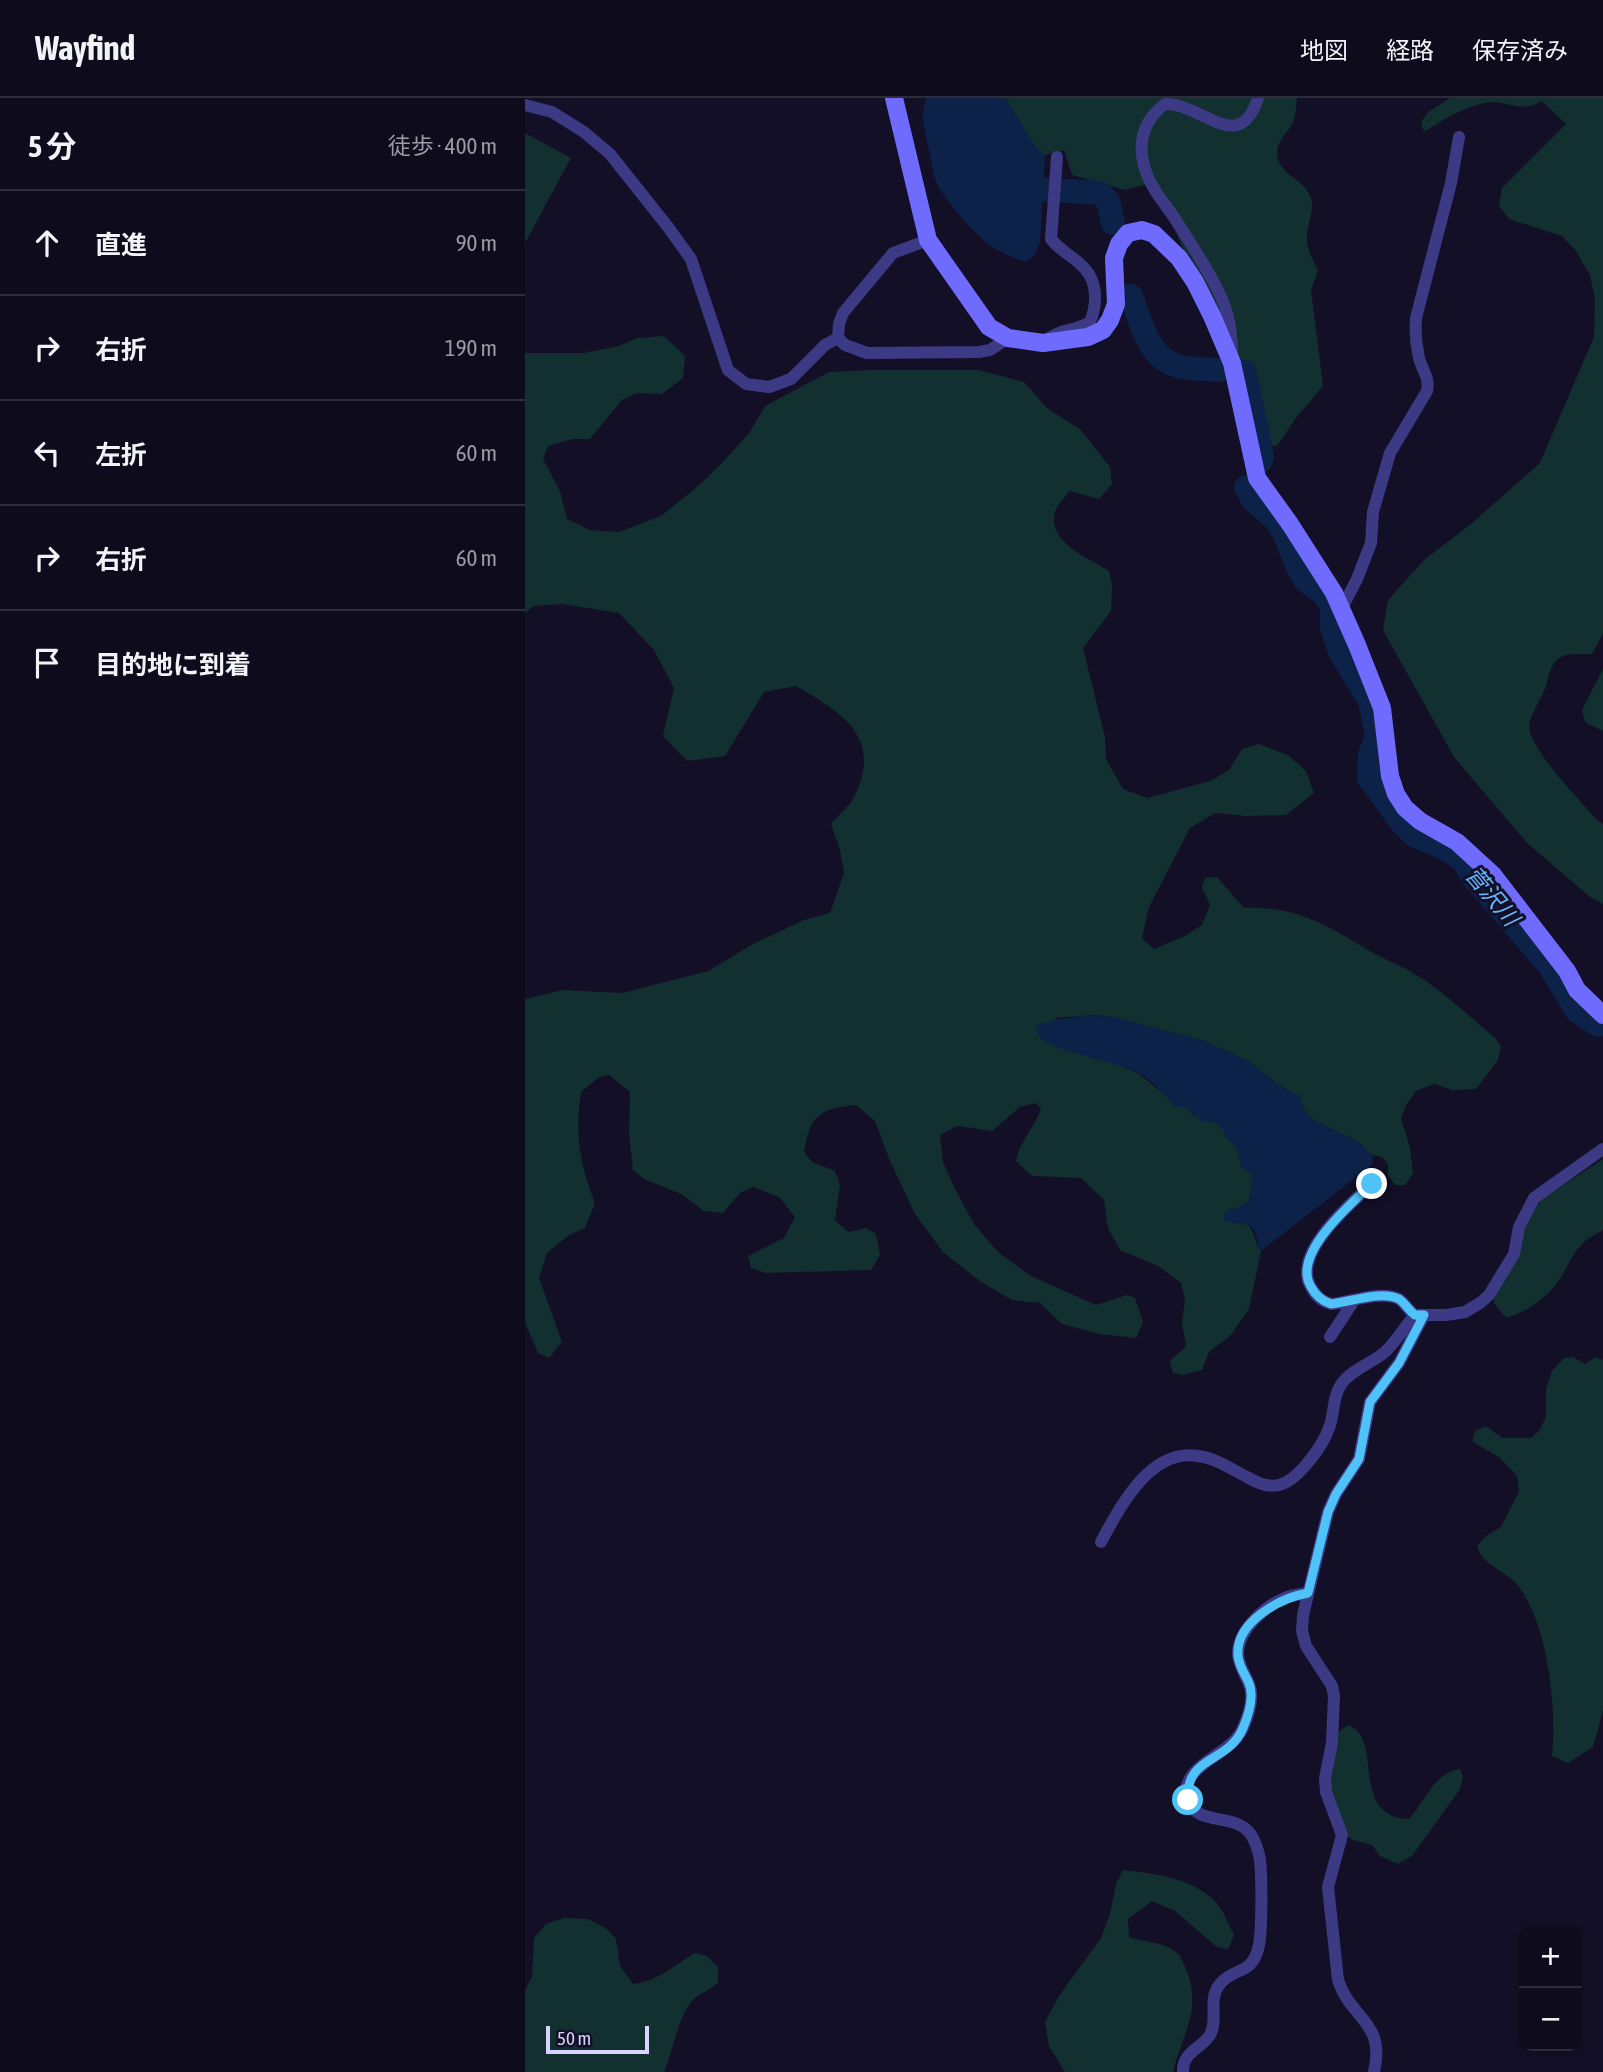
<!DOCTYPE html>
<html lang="ja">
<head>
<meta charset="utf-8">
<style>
  body { margin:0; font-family:"Asap Condensed","Noto Sans JP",sans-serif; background:#171425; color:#f1f3f6 }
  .controls { position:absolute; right:21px; bottom:21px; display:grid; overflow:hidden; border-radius:14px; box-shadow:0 2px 5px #0004 }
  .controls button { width:63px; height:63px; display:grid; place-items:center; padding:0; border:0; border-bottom:2px solid #2e2b3b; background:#0e0b1c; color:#f1f3f6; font:35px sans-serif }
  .scale { position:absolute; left:21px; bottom:18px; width:103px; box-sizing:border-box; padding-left:7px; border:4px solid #d9d4ff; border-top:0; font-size:19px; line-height:24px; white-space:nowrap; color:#d9d4ff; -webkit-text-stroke:5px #130f26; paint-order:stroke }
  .stop { position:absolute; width:21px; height:21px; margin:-16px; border:5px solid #4fc3f7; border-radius:50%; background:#fff }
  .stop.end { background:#4fc3f7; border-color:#fff; box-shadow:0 2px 7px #0008 }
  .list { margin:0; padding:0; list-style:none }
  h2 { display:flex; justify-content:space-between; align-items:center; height:91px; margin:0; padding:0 28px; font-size:30px }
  h2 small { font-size:23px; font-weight:400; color:#9b9ba3 }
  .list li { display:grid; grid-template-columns:46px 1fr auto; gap:21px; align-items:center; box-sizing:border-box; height:105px; padding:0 28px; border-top:2px solid #2e2b3b }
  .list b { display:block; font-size:26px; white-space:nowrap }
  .list em { font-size:23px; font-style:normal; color:#9b9ba3 }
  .icon { flex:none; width:38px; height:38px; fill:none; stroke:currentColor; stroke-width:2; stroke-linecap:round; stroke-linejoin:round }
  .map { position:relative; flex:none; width:1078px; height:1974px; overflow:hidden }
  header { display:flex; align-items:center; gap:42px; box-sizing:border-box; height:98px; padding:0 35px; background:#0e0b1c; border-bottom:2px solid #2e2b3b }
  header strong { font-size:33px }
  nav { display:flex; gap:38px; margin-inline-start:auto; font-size:24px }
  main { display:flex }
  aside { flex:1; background:#0e0b1c }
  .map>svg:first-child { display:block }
</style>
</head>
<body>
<header>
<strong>Wayfind</strong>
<nav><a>地図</a><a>経路</a><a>保存済み</a></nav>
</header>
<main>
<aside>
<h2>5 分<small>徒歩 · 400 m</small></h2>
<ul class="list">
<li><svg class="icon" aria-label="ahead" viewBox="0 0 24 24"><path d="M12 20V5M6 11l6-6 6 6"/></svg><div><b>直進</b></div><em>90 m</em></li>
<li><svg class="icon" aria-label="right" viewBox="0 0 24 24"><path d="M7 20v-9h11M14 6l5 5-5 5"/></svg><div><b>右折</b></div><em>190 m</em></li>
<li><svg class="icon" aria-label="left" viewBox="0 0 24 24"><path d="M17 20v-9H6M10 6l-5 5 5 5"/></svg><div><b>左折</b></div><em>60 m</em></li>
<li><svg class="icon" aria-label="right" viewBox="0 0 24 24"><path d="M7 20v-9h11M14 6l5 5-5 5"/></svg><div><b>右折</b></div><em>60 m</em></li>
<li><svg class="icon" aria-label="arrive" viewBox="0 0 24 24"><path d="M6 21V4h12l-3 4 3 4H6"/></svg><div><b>目的地に到着</b></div></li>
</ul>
</aside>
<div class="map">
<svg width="1078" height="1974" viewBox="0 0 1078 1974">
  <rect width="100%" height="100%" fill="#130f26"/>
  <!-- green -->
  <g fill="#12302f">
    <path d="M 480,0 L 772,0 C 771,8 771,19 767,26 C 762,36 753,42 752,54 C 751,76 780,81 786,100 C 790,114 782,125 782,138 C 781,151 788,161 793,173 L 786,192 L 798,288 L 771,320 L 752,348 L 741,348 L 630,84 L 600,92 L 547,77 L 539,52 L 520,57 L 511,50 Z"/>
    <path d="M 925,0 L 1078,0 L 1078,536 L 1067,556 C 1036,556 1029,554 1021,588 C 1017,600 1004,619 1004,628 C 1005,652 1055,702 1071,721 L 1078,726 L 1078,806 L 1065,799 L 1002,745 L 929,659 L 858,532 L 863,502 L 899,462 L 946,426 L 1015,365 L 1069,239 L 1070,201 L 1065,177 L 1051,153 L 1037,138 L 984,121 L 974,108 L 977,90 L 1041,26 L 1017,3 C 993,17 981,0 959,5 C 937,10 918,22 899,34 L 896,24 L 903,14 Z"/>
    <path d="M 0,35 L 46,60 L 0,145 Z"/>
    <path d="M 139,238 L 160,258 L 158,280 L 137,296 L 112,295 L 97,302 L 65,341 L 47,341 L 23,348 L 18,361 L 35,393 L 42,421 L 65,432 L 94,434 L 136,418 L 172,389 L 195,367 L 224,335 L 240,308 L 304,274 L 346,272 L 454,272 L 499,284 L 522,310 L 556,332 L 585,369 L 587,386 L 574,401 L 544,393 C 541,399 534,405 531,411 C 519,443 563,460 584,473 L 587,486 L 586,513 L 558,550 L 580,639 L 581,661 L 598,691 L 622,700 L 685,683 L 704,672 L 717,651 L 734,646 L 763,657 L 781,673 L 789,695 L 761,717 L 721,718 L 690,715 L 665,730 L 624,809 L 617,840 L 629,851 L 660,838 L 677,827 L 685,807 L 677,789 L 680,780 L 692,779 L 719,810 C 772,808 801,827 845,853 C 860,862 878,868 893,878 C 920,895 944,918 969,939 L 976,948 L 973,962 L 951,991 L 928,992 L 909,986 L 891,993 L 881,1007 L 876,1021 L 885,1049 L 888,1076 L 880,1087 L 870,1087 L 863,1077 L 863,1066 L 857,1059 L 847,1057 L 835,1045 L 790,1023 L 781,1015 L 774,999 L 752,986 L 724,963 L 676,942 L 588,919 L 570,917 L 530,920 L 566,960 L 589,965 L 613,975 L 639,996 L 663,1009 L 668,1017 L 689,1024 L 699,1031 L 700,1038 C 711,1046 715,1055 716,1068 L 728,1077 L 724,1103 L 713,1110 L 702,1112 L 707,1124 L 722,1126 C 731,1136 729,1143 736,1153 L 724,1211 L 706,1237 L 684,1254 L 677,1272 L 658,1277 L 648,1275 L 645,1263 L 661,1248 L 657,1226 L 660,1202 L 656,1185 L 633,1168 L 595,1152 L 583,1130 L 579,1102 L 556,1080 L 507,1078 L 491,1063 C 495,1043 509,1030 516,1011 L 511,1005 L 495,1009 L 467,1033 L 432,1028 L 415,1037 L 418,1064 L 430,1091 L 449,1126 L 473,1154 L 506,1178 L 571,1207 L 602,1197 L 610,1200 L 618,1224 L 611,1240 L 575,1236 L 537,1226 L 515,1205 L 487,1202 L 456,1184 L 418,1154 L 390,1116 L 365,1063 L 350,1023 L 331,1007 C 294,1011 285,1017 279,1054 L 287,1064 L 310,1073 L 315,1087 L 310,1122 L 323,1134 L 341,1130 L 351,1136 L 355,1157 L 346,1172 L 241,1175 L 226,1170 L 223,1158 L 259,1140 L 270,1119 L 254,1099 L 228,1089 L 215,1095 L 198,1115 L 179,1113 L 156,1096 L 119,1081 L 108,1072 L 104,1036 L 105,994 L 84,977 L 74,979 L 56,994 C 50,1037 54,1064 70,1105 L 60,1130 L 44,1137 L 22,1155 L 14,1180 L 37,1244 L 24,1260 L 13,1255 L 0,1224 L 0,901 L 37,892 L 97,895 L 183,873 L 228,846 L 279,822 L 305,815 L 319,775 L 315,752 L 306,726 C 313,717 326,707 330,697 C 358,638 315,614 271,588 L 239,594 L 200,658 L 162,663 L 138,638 L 149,590 L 129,552 L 94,515 L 37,506 L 9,508 L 0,515 L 0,255 L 59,255 L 94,248 L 112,240 Z"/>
    <path d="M 1078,571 L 1078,633 L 1060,624 L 1057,612 Z"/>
    <path d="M 1078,1061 L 1078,1132 C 1072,1136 1064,1139 1059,1144 C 1045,1157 1040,1177 1028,1190 C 1016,1204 998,1215 981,1220 L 969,1205 L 969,1194 L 1001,1121 L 1017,1101 Z"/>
    <path d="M 1048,1259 L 1060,1266 L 1071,1259 L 1078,1262 L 1078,1613 L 1068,1649 L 1043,1665 L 1027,1658 C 1032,1609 1023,1529 994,1489 C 983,1473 957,1468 952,1448 L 961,1438 L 976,1429 L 994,1393 L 992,1378 L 975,1360 L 947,1343 L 950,1333 L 961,1328 L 977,1340 L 1006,1340 L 1014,1333 L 1021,1319 L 1021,1290 L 1027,1273 L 1039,1260 Z"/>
    <path d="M 823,1627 C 860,1640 823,1719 884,1721 C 901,1703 908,1675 935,1671 L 938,1679 L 935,1691 L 887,1758 L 873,1766 L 855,1758 L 847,1747 L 828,1742 L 818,1735 L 800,1706 L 812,1635 Z"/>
    <path d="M 598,1772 C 632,1776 671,1780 694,1808 C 700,1816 704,1828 709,1837 L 703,1851 L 692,1849 L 650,1813 L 627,1803 L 603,1821 L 604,1839 C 618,1844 640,1844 651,1854 C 656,1858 659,1867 662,1873 C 677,1914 657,1936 648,1974 L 540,1974 L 524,1948 L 520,1924 L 534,1898 L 576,1840 L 585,1816 L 591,1786 Z"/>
    <path d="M 39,1820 L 63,1821 L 82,1831 L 91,1841 L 95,1868 L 108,1886 C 134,1883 149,1867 170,1855 L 182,1858 L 193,1869 L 193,1884 C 184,1894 174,1895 167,1903 C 153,1919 148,1953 139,1974 L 0,1974 L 0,1892 L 7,1879 L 9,1840 L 21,1826 Z"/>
  </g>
  <!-- water -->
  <g fill="#0c2248">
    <path d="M 401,0 L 480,0 L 511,49 L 520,57 L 515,144 L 509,158 L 501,163 C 461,155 436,121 414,90 L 410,82 L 397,18 Z"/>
    <path d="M 560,917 L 588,919 L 676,942 L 724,963 L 752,986 L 775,999 L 781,1015 L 790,1023 L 835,1045 L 847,1057 L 848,1066 L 736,1153 C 732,1146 733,1143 731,1136 C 726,1123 711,1125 699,1123 L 699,1116 L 702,1112 L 713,1110 L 724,1103 L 728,1077 L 716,1068 C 715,1054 711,1046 700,1038 L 698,1031 L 689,1024 L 677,1024 L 663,1010 L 650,1009 C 639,996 629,984 614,975 C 592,963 528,954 515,939 C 513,936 512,933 510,929 C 526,919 542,922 560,917 Z"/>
  </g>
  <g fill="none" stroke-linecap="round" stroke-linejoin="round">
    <!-- river -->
    <g stroke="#0c2248" stroke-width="24">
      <path d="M 488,84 L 495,90 L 575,95 L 583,103 L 588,125"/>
      <path d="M 606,198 C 615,222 623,259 650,267 C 664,272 681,271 695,272"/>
      <path d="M 715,274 L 720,274 L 737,358 L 735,364"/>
      <path d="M 721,389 L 728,402 L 752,423 L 760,437 L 774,472 L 781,483 L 801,498 L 807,511 L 807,529 L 815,554 L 845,603 L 852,638 L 845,657 L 844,680 L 876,724 L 889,737 L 923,752 L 938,762 L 948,779 L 1024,867 L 1052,913 L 1073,927"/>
    </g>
    <!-- street -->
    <g stroke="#3d3a85" stroke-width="12">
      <path d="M 0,7 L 27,14 L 59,34 L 85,56 L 143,129 L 166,161 L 203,272 L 221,286 L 244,289 L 266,281 L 300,247 L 313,240"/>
      <path d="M 313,240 L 320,247 L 342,255 L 454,254 L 465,252 L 483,240"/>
      <path d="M 313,240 L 314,226 L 318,215 L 368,155 L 403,142"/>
      <path d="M 520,243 C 534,231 551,233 565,224 C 572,207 573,185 560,171 C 550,159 536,154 526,141 L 532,59"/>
      <path d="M 707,257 C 707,238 704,216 696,199 C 684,172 667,148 652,124 C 646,114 639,106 633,97 C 612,66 608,30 640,6 C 677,5 714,59 733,0"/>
      <path d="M 817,510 L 832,481 L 846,445 L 848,414 L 865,355 L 902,293 C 905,280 897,272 894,260 C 891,247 890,233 891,220 L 926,85 L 934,39"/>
      <path d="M 847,1086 C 826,1105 766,1156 786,1189 C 791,1198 796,1203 806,1206 C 825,1204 857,1192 874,1201 C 880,1205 883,1212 890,1217 L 921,1217 L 940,1214 L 955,1205 L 964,1197 L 989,1156 L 994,1129 L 1009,1100 L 1078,1051"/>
      <path d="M 805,1239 L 828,1204"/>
      <path d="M 576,1444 C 595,1409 625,1350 673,1358 C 691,1360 706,1371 722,1379 C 732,1385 745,1391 757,1386 C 774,1380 798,1348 804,1330 C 810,1315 807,1299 817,1285 C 828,1271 847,1265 860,1254 C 869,1246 881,1227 890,1217"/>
      <path d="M 658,1974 C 657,1954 676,1951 685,1937 C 694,1921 682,1901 695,1886 C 708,1869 728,1878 734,1847 C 737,1830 737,1780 735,1762 C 734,1754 729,1739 723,1733 C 707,1716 672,1727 663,1703 C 651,1668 705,1658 717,1632 C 723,1619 730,1600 724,1586 C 720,1576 714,1568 713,1557 C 712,1532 741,1507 762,1499 C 769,1497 776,1496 783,1495"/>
      <path d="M 849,1974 C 861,1923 825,1921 813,1882 L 803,1789 L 817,1737 L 801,1694 L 800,1680 L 807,1645 L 809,1598 L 807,1588 L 781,1548 L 777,1533 L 778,1517 L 803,1414 L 811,1396 L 834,1361 L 845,1304 L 874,1265 L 899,1217"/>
    </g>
    <!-- secondary -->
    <path stroke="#6f6bff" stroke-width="18" d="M 369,0 L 403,142 L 464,229 L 483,240 L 518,245 L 563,239 L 578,232 L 585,222 L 591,206 L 589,160 L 594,146 L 603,135 L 617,132 L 629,136 L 654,160 L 670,184 L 687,218 L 707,265 L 732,380 L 765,426 L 809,495 L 832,547 L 857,610 L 865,678 L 871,696 L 880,710 L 895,723 L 932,744 L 968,777 L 1042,873 L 1052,892 L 1078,917"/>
  </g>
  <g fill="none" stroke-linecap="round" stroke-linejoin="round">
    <!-- route -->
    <path stroke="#4fc3f7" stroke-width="9" d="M 663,1702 C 660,1657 703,1666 718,1630 C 724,1616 730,1597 723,1583 C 719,1575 714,1568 713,1558 C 710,1524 755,1500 783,1495 L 803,1414 L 811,1396 L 834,1361 L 845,1304 L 874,1265 L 899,1217 L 890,1217 C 883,1212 880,1205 874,1201 C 857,1192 825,1204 806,1206 C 797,1203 791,1198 786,1189 C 766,1156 826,1106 847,1086"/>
  </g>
  <g text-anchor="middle" stroke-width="6" stroke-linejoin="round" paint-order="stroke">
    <!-- water labels -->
    <g font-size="23" font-style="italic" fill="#62b6ff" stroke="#130f26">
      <text transform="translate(967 798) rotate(50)" y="8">菅沢川</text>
    </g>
  </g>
</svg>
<div class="controls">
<button>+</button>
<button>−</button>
</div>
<div class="scale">50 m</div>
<div class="stop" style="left:663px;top:1702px"></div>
<div class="stop end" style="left:847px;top:1086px"></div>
</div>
</main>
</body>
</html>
